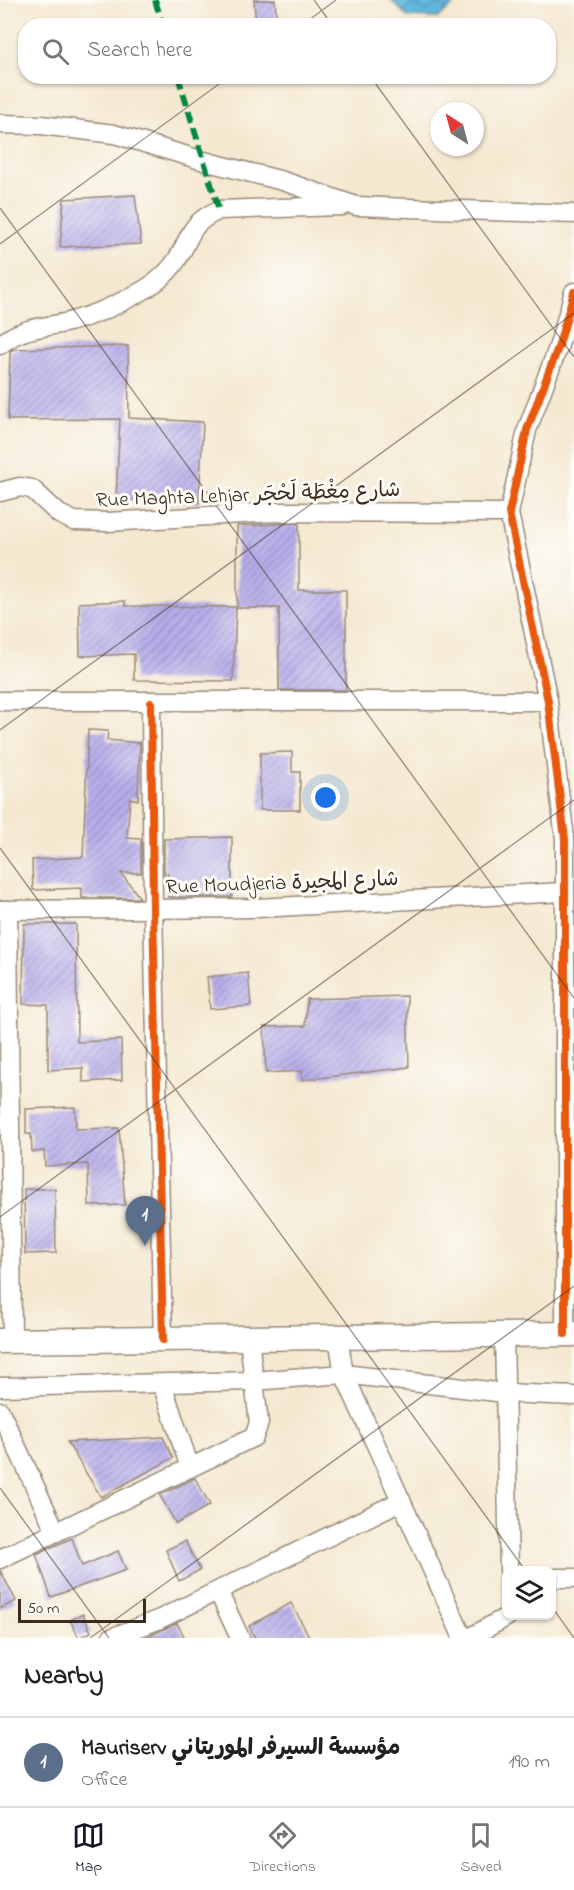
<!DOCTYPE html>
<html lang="en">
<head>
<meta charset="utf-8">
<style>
  body { margin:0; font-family:"Indie Flower","Playpen Sans Arabic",sans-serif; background:#f6f6f6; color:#202124 }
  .controls { position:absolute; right:18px; bottom:18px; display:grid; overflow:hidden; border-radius:12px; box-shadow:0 2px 4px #0004 }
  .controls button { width:54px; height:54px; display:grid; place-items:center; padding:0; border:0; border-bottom:2px solid #e0e0e0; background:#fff; color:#202124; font:30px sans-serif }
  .compass { position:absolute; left:430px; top:102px; width:54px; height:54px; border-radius:50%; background:#fff; box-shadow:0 2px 4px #0004; rotate:324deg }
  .scale { position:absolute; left:18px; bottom:15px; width:128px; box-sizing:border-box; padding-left:6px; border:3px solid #3b2a1e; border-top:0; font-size:16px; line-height:21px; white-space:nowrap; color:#3b2a1e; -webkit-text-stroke:4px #fdfcf7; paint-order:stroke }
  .you { position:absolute; left:326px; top:798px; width:21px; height:21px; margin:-15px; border:4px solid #fff; border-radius:50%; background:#1a73e8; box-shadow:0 0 0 9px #1a73e833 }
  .badge { display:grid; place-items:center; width:39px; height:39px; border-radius:50%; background:#111827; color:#fff; font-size:20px; font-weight:700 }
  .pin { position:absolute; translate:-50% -50px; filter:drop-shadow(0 2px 3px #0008) }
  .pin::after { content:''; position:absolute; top:32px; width:21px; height:18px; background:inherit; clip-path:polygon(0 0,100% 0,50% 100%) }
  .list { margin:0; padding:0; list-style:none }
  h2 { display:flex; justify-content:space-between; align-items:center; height:78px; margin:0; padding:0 24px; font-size:26px }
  h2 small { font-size:20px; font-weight:400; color:#757577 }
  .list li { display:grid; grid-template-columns:39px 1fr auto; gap:18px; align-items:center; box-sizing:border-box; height:90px; padding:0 24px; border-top:2px solid #e0e0e0 }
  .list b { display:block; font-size:22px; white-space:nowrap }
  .list p { margin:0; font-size:20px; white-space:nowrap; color:#757577 }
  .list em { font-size:20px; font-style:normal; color:#757577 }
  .icon { flex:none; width:33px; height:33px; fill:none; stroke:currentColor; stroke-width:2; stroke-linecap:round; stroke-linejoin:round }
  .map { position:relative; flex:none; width:574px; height:1638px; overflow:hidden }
  .search { position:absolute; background:#fff; box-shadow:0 2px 4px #0004; left:18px; right:18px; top:18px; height:66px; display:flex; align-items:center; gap:15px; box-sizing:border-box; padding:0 21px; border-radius:24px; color:#757577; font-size:22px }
  .sheet { height:168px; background:#fff }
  nav { display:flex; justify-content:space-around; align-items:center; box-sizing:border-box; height:84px; border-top:2px solid #e0e0e0; background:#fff; font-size:16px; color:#757577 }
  nav a { display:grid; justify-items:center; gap:3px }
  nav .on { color:#111827 }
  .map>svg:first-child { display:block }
</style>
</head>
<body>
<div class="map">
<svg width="574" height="1638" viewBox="0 0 574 1638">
  <defs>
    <pattern id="water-waves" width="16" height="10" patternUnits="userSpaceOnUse" patternTransform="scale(1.5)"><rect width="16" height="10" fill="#61b7de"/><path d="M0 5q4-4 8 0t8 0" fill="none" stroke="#5195b3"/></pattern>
    <pattern id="building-hatch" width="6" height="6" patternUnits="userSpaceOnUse" patternTransform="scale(1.5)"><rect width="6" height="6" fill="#b7aeeb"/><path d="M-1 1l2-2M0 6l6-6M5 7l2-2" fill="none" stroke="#968ebe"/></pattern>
  </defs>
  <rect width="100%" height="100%" fill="#fdfcf7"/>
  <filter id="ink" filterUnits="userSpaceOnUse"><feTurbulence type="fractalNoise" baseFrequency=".0167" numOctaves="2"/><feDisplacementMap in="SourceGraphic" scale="12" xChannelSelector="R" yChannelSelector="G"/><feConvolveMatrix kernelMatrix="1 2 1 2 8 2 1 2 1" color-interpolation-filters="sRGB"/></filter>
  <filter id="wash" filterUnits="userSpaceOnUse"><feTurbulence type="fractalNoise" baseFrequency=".008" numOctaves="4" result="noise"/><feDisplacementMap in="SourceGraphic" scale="24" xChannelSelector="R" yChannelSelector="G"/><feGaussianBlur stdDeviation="1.35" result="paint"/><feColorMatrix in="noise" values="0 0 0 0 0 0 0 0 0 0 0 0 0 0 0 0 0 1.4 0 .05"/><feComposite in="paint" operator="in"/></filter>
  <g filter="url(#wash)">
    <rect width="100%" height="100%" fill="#f4e8d0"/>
    <!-- water -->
    <path fill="url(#water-waves)" stroke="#4e707e" stroke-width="1.5" d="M 391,0 L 459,0 L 438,18 L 408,17 Z"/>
    <g id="blocks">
      <!-- building -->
      <g fill="url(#building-hatch)">
        <path d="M 254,0 L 275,0 L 277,26 L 256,26 Z"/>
        <path d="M 135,195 L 141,244 L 60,247 L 64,199 Z"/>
        <path d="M 128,346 L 129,418 L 203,422 L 199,503 L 116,499 L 120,419 L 8,420 L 10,351 L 14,349 Z"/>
        <path d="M 299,523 L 299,590 L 346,590 L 346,690 L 279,690 L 279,608 L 237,608 L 237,526 Z"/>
        <path d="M 125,601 L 125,606 L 236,607 L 233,681 L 134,680 L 134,654 L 80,656 L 79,603 Z"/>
        <path d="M 88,730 L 108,731 L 107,740 L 140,743 L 138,800 L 130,798 L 127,838 L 141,839 L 141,873 L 121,873 L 140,898 L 82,898 L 82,888 L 33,890 L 32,860 L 83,857 Z"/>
        <path d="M 292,752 L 292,772 L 300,772 L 300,810 L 260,810 L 260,753 Z"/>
        <path d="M 232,837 L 232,897 L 168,897 L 168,874 L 164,874 L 164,839 Z"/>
        <path d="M 24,924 L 76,924 L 77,1042 L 121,1040 L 122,1080 L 83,1082 L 83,1068 L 48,1070 L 48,1005 L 23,1004 Z"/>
        <path d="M 248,973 L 251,1006 L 210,1009 L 207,977 Z"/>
        <path d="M 407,996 L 409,1067 L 302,1080 L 302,1071 L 266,1073 L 264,1027 L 305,1026 L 307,999 Z"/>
        <path d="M 75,1107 L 76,1129 L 119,1128 L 125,1205 L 89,1206 L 88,1164 L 45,1166 L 44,1151 L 32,1152 L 31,1134 L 26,1134 L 26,1109 Z"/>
        <path d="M 24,1189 L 55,1189 L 56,1253 L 25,1254 Z"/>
        <path d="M 163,1437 L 173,1458 L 101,1497 L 67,1442 Z"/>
        <path d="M 195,1478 L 210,1505 L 176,1524 L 160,1495 Z"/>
        <path d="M 72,1538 L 82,1566 L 118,1551 L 126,1570 L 51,1597 L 36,1554 Z"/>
        <path d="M 185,1541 L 200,1570 L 179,1581 L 166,1550 Z"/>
        <path d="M 0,1570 L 16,1601 L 0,1609 Z"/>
        <path d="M 291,1603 L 310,1638 L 255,1638 L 249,1626 Z"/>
        <path d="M 83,1614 L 91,1632 L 79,1638 L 70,1620 Z"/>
        <path d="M 177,1623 L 185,1638 L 145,1638 L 155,1633 Z"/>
      </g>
    </g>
  </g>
  <g filter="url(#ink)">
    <use href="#blocks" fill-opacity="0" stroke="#988977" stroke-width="1.5"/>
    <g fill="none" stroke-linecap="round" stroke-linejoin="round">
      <!-- minor casing -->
      <g stroke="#988977" stroke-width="21">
        <g id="minor">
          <path d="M 0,124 L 41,125 L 114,134 L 204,161 L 283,181 L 356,206 L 574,214"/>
          <path d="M 0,345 C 20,327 44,328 69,322 C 91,316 113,307 133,296 C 149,288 166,276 176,261 C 193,235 187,225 219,210 L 342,206"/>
          <path d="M 0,492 L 20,487 L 32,489 L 59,514 L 74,521 L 108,522 L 275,512 L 509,513"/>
          <path d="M 0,701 L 548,701"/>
          <path d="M 151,703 L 153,909 L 163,1340"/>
          <path d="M 0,910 L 257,908 L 565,892"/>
          <path d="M 8,910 L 12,1340"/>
          <path d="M 504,1334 L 509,1570"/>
          <path d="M 565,1334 L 565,839 L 548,701 L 509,513 L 527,430 L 559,345 L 574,292"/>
          <path d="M 338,1337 L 344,1374 L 463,1638"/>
          <path d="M 162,1384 L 190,1468"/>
          <path d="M 0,1387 L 253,1381 L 344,1374 L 505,1393 L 574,1396"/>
          <path d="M 0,1411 L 56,1532"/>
          <path d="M 0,1559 L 254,1437 L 259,1423 L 249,1339"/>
          <path d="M 552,1578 L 574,1578"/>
          <path d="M 218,1591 L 240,1638"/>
          <path d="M 111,1638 L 160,1619 L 401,1501"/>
          <path d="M 469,1638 L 508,1616"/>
        </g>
      </g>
      <!-- major casing -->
      <g stroke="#988977" stroke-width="27">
        <path id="major" d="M 0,1341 L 574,1334"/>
      </g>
      <!-- minor -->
      <use href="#minor" stroke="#fff" stroke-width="18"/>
      <!-- major -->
      <use href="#major" stroke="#fff" stroke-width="24"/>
      <!-- quiet -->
      <g stroke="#00873e" stroke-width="6" stroke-dasharray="12 6" stroke-linecap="butt">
        <path d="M 155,0 L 163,26"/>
        <path d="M 178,76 L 219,210"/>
      </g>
      <!-- cycleway casing -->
      <g stroke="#fdfcf7" stroke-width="11">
        <g id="cycleway">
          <path d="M 151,703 L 153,909 L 163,1340"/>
          <path d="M 565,1334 L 565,839 L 548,701 L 509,513 L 527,430 L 559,345 L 574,292"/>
        </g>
      </g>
      <!-- cycleway -->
      <use href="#cycleway" stroke="#e8590c" stroke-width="8"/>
    </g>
  </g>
  <!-- ticks -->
  <path fill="none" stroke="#3b2a1e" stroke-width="1.5" stroke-opacity="0.45" d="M 314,0 L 333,26M 301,26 L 336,0M 370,76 L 574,357M 0,208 L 574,998M 0,244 L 230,76M 0,730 L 574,313M 0,848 L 525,1570M 0,1217 L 574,800M 0,1488 L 109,1638M 552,1607 L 574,1638M 90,1638 L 574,1286"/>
  <g text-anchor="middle" stroke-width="6" stroke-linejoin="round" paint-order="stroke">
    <!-- street labels -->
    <g font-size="21" fill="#3b2a1e" stroke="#fdfcf7">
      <text transform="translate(248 494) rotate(-2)" y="7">Rue Maghta Lehjar شارع مِغْطَة لَحْجَر</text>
      <text transform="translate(282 882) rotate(-2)" y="7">Rue Moudjeria شارع المجيرة</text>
    </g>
  </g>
</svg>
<div class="controls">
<button><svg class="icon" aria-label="layers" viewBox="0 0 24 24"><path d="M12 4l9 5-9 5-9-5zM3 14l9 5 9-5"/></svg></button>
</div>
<svg class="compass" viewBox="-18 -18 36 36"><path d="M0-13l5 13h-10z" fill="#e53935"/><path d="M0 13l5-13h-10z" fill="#757577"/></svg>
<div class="scale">50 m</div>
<div class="you"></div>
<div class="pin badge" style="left:145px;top:1246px;background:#5c6f8a">1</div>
<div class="search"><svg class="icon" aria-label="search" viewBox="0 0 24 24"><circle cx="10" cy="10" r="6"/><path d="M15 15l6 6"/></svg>Search here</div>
</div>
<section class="sheet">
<h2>Nearby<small></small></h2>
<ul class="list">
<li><span class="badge" style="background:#5c6f8a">1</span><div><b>Mauriserv مؤسسة السيرفر الموريتاني</b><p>Office</p></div><em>190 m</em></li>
</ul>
</section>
<nav>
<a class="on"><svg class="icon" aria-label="map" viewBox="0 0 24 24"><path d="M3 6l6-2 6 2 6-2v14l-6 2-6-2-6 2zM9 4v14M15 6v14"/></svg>Map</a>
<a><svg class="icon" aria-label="directions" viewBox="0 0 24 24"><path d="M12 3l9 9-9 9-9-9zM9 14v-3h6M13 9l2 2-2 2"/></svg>Directions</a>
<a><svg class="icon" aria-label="saved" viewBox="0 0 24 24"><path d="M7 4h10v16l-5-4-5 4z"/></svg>Saved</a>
</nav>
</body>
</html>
